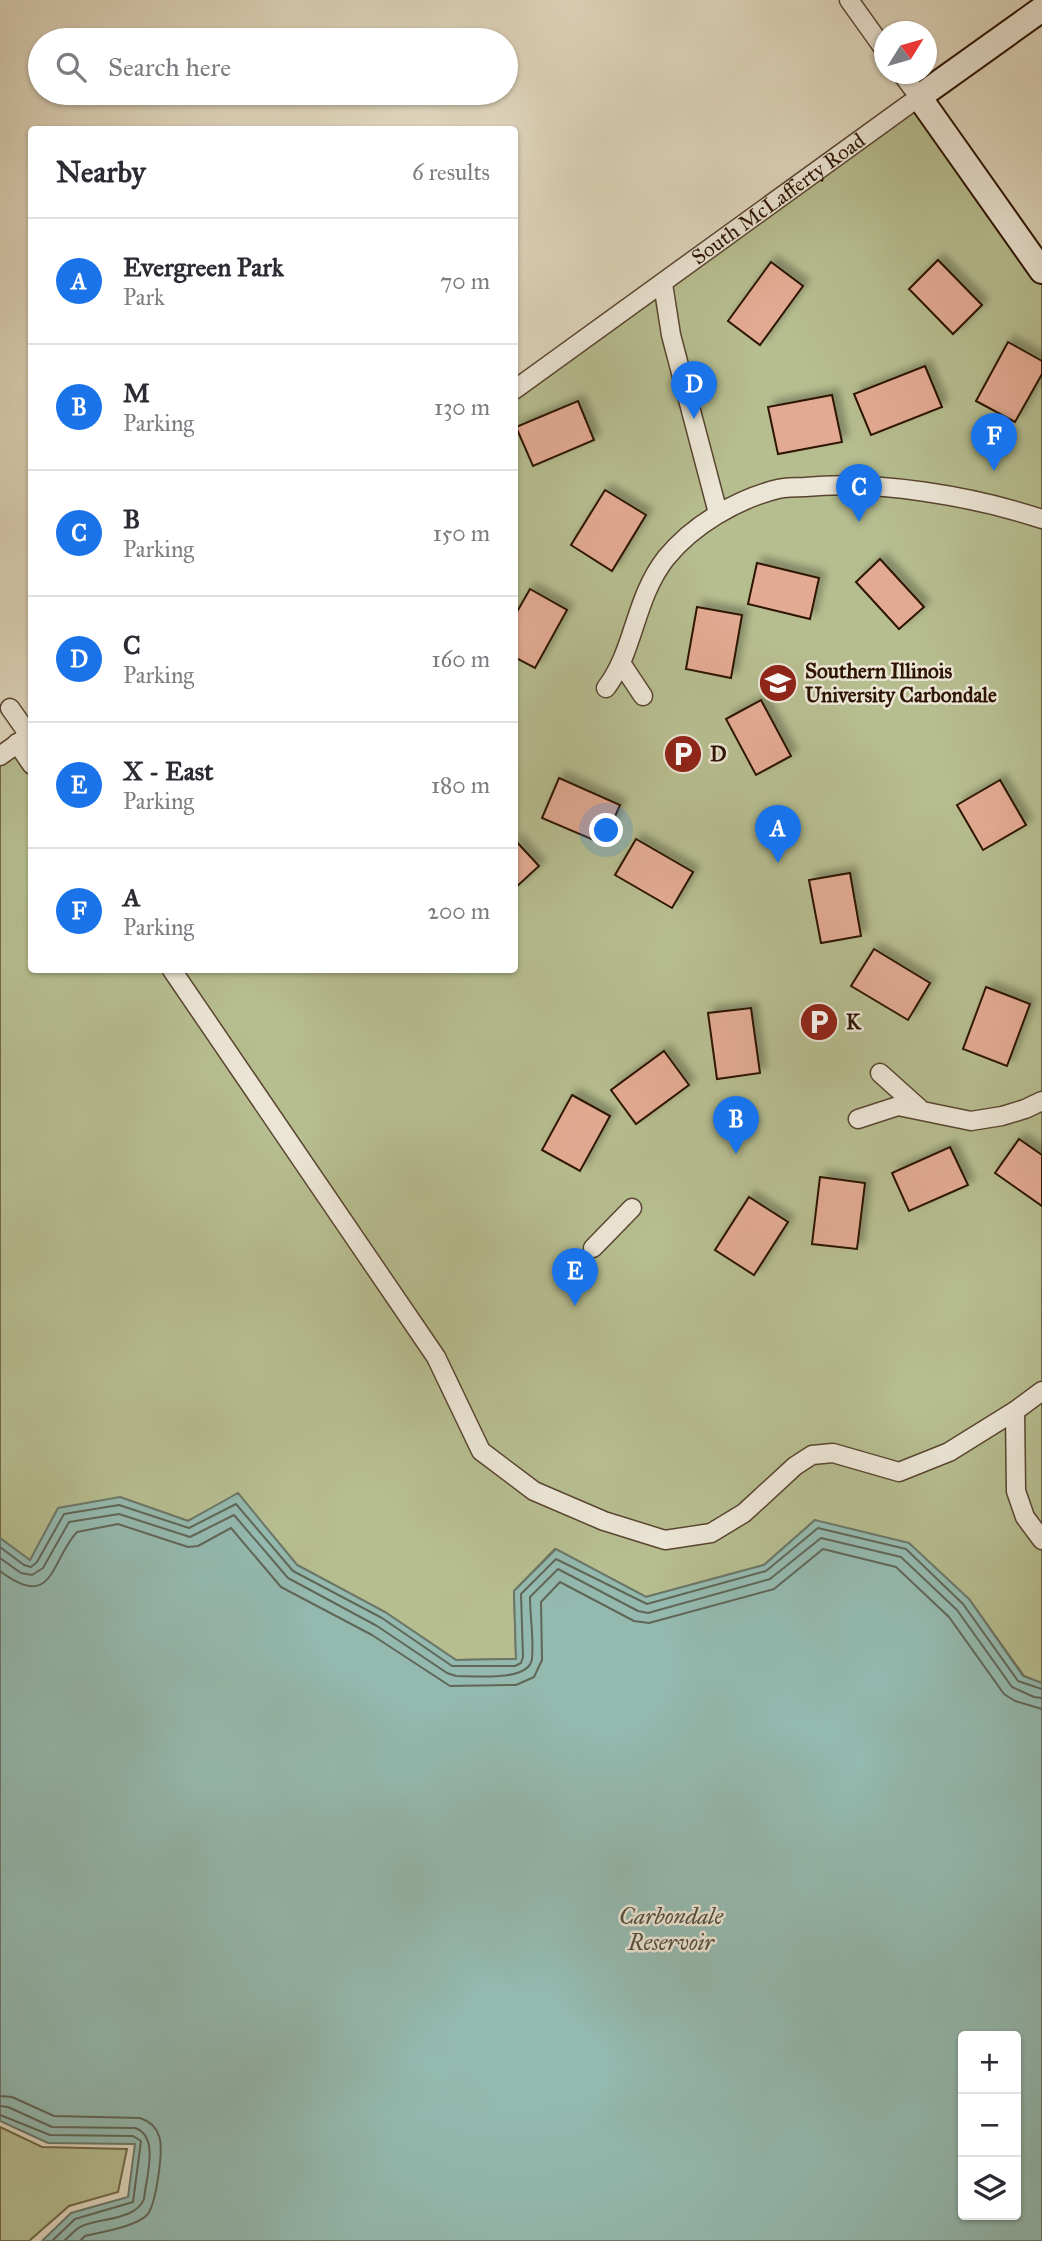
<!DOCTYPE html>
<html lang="en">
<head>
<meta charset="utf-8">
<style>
  body { margin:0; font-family:"IM FELL Great Primer",serif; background:#f2f2f3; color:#2b2b33 }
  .controls { position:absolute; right:21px; bottom:21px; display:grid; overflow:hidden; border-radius:7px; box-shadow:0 2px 5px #0004 }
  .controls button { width:63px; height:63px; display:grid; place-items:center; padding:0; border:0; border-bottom:2px solid #e1e1e2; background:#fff; color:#2b2b33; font:35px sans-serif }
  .compass { position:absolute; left:874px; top:21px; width:63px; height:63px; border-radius:50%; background:#fff; box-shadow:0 2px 5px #0004; rotate:53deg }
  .you { position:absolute; left:607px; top:831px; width:24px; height:24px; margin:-18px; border:5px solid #fff; border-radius:50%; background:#1a73e8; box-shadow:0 0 0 10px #1a73e833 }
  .badge { display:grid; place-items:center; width:46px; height:46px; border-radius:50%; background:#1a73e8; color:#fff; font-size:23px; font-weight:700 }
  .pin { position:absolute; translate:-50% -58px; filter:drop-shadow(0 2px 4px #0008) }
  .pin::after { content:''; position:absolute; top:37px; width:24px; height:21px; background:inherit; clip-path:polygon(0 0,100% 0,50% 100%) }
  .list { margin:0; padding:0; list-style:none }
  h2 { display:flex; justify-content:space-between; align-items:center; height:91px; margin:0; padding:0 28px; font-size:30px }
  h2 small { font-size:23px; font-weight:400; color:#7c7c81 }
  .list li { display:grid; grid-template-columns:46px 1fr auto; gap:21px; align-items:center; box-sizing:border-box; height:126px; padding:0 28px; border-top:2px solid #e1e1e2 }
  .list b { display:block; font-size:26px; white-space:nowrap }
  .list p { margin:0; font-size:23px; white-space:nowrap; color:#7c7c81 }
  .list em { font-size:23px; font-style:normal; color:#7c7c81 }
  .icon { flex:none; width:38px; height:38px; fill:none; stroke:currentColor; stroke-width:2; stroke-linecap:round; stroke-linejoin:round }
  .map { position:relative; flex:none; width:1042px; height:2241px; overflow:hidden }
  .search { position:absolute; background:#fff; box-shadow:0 2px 5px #0004; left:28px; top:28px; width:490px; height:77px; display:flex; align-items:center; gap:18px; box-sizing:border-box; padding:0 24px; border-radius:38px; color:#7c7c81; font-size:26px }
  .panel { position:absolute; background:#fff; box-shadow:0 2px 5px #0004; left:28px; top:126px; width:490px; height:847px; border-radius:7px }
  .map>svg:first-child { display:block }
</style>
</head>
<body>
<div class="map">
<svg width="1042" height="2241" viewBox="0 0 1042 2241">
  <defs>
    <filter id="shadow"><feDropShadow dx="6" dy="-6" stdDeviation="3.5" flood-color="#0004"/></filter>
  </defs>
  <rect width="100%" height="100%" fill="#e0d7be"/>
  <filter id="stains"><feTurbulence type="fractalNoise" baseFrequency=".00286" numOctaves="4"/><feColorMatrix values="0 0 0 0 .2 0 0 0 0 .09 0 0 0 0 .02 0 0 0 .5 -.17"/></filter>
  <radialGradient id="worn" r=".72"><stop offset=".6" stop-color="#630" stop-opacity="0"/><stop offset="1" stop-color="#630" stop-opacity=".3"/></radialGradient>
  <!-- green -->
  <g fill="#b6bd8f" stroke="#726848" stroke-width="2">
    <path d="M 919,97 L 1042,271 L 1042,1683 L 1024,1676 L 969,1599 L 815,1520 L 764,1565 L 646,1597 L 555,1549 L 514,1591 L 516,1659 L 456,1660 L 385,1612 L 297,1565 L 238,1494 L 188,1521 L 120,1497 L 30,1561 L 0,1538 L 0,756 L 31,733 L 32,970 L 514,970 L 515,390 Z"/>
    <path d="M 0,2127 L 42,2147 L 127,2149 L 118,2192 L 69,2206 L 29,2241 L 0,2241 Z"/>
  </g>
  <!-- water -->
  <path fill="#94bab0" stroke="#6b786a" stroke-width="2" fill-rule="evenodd" d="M 238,1493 L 297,1565 L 385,1612 L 456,1660 L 516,1659 L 514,1591 L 556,1549 L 646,1597 L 764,1565 L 815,1520 L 909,1543 L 969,1599 L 1023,1676 L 1042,1683 L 1042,2241 L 42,2241 L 71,2213 L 128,2197 L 135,2144 L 48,2143 L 0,2121 L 0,1538 L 30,1560 L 58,1508 L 120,1497 L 188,1521 ZM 963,2036 L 1016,2036 L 1016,2215 L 963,2215 Z"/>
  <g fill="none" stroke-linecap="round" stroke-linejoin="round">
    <!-- shore -->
    <g stroke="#606758" stroke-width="2">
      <path d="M 0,1547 L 24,1565 L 31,1567 L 37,1562 L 64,1514 L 119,1505 L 189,1528 L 236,1504 L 293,1571 L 382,1618 L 452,1666 L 515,1666 L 521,1663 L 523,1657 L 521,1594 L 556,1559 L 647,1604 L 766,1571 L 818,1528 L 906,1549 L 963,1604 L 1018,1681 L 1042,1689"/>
      <path d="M 0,1558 L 21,1573 L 32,1575 L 43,1568 L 69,1522 L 119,1514 L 190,1537 L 234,1515 L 288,1578 L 377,1626 L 447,1673 L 456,1676 C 474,1676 529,1682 532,1659 C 534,1639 530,1617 530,1597 L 558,1569 L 638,1611 L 648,1613 L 770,1579 L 821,1538 L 901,1557 L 957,1610 L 1012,1687 L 1034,1697 L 1042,1698"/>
      <path d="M 0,1571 C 54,1612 50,1561 77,1532 L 118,1524 L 188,1547 L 198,1546 L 231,1528 L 281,1587 L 372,1635 L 450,1686 L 516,1685 L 534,1677 L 542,1660 L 541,1602 L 560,1582 L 634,1621 L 649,1623 L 774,1589 L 823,1549 L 896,1567 L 949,1617 L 1004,1694 L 1015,1701 L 1042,1709"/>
      <path d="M 0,2096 L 12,2097 L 54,2116 L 140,2118 C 149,2121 156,2126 159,2136 C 164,2149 156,2205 147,2215 C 135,2227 101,2232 85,2236 L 80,2241"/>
      <path d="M 0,2106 L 8,2107 L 52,2127 L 135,2128 C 160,2136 146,2178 144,2199 C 136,2220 101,2218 82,2226 C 75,2229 70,2236 64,2241"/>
      <path d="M 0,2115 L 50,2135 L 133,2136 L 141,2141 L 133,2202 L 75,2219 L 52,2241"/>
    </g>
  </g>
  <!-- building -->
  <g fill="#e2aa92" stroke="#2d1400" stroke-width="2" filter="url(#shadow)">
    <path d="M 938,260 L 982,305 L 953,334 L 909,289 Z"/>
    <path d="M 771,262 L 803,286 L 760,345 L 728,321 Z"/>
    <path d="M 1008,342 L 1042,361 L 1042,374 L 1015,422 L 976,401 Z"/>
    <path d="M 925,366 L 942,407 L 871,435 L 854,394 Z"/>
    <path d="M 832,395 L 842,442 L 778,454 L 768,407 Z"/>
    <path d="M 578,401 L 594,440 L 533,466 L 516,427 Z"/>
    <path d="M 605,490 L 646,515 L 612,571 L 571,545 Z"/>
    <path d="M 880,559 L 924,607 L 899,629 L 856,582 Z"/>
    <path d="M 757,563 L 819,578 L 810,619 L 748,604 Z"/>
    <path d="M 530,589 L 567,610 L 535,668 L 514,657 L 514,617 Z"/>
    <path d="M 697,607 L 742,615 L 731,678 L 686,669 Z"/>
    <path d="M 761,700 L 791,756 L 756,775 L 726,719 Z"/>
    <path d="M 559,778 L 620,805 L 603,844 L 542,818 Z"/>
    <path d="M 1000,780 L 1026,825 L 983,850 L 957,805 Z"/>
    <path d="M 514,839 L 539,866 L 514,889 Z"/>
    <path d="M 636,839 L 693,872 L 672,908 L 615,875 Z"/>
    <path d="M 850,873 L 861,936 L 821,943 L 809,880 Z"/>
    <path d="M 874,949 L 930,983 L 908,1020 L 851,986 Z"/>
    <path d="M 986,987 L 1030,1004 L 1007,1066 L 963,1049 Z"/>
    <path d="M 751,1008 L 760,1073 L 717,1079 L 708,1013 Z"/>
    <path d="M 664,1051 L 689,1085 L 636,1124 L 611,1090 Z"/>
    <path d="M 572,1095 L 610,1116 L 580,1171 L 542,1150 Z"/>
    <path d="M 1019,1139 L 1042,1155 L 1042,1206 L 995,1173 Z"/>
    <path d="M 950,1147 L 968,1185 L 909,1211 L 892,1173 Z"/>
    <path d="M 820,1177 L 865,1183 L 857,1249 L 812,1244 Z"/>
    <path d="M 749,1197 L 788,1222 L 754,1275 L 715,1250 Z"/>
  </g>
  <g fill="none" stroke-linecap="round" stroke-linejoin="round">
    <!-- street casing -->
    <g stroke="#5a4530" stroke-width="21">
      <g id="street">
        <path d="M 849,0 L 884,49"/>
        <path d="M 663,284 L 671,335 L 718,513"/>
        <path id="s1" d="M 514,390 L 919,97 L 902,74"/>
        <path d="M 621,663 L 643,696"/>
        <path d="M 606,688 C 635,650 634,599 666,558 C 693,525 737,499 778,489 C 787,487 796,487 805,487 C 878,480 972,496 1042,519"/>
        <path d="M 10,708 L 29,735"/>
        <path d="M 17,743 L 32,765"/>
        <path d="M 0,756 L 32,733"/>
        <path d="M 172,970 L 436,1357 L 481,1451 L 534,1491 L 604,1521 L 665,1540 L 711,1533 L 744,1513 L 795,1466 L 812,1455 L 833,1453 L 899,1472 L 949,1452 L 1015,1411 L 1042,1391"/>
        <path d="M 880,1073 L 919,1108"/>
        <path d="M 858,1119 L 898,1106 L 971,1121 L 1002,1116 L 1025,1109 L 1042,1101"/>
        <path d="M 593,1248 L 632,1208"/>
        <path d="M 1015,1411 L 1016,1491 L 1025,1517 L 1042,1540"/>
      </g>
    </g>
    <!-- secondary casing -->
    <g stroke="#2d1400" stroke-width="28">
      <path id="secondary" d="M 1042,9 L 919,97 L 1042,271"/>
    </g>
    <!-- street -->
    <use href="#street" stroke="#ebe5d5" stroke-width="18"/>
    <!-- secondary -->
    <use href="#secondary" stroke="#ebe5d5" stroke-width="24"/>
  </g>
  <!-- icons -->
  <defs>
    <g id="university-disc" transform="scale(2.0125)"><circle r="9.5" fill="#8f2418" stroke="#ebe5d5"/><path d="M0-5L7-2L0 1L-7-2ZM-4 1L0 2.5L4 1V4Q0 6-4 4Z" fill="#fff"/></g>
    <g id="parking-disc" transform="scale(2.0125)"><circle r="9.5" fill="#8f2418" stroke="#ebe5d5"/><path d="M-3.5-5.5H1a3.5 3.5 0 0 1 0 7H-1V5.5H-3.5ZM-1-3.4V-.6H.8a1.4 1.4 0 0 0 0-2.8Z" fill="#fff"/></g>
  </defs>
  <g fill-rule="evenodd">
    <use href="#university-disc" x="778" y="683"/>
    <use href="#parking-disc" x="683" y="754"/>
    <use href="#parking-disc" x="819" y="1022"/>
  </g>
  <g text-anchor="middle" stroke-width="5" stroke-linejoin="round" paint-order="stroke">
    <!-- street labels -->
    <g font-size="21" fill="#2d1400" stroke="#ebe5d5">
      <text dy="7" stroke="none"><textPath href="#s1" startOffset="326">South McLafferty Road</textPath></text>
    </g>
    <!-- poi labels -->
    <g font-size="21" font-weight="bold" fill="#2d1400" stroke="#ebe5d5" text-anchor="start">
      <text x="805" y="678">Southern Illinois<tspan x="805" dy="24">University Carbondale</tspan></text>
      <text x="710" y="761">D</text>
      <text x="846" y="1029">K</text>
    </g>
    <!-- water labels -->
    <g font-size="23" font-style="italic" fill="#514e3e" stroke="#ebe5d5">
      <text x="671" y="1924">Carbondale<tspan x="671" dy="26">Reservoir</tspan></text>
    </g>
  </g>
  <rect width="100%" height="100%" filter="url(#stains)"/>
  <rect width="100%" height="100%" fill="url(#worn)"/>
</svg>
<div class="controls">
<button>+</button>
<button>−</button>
<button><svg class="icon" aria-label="layers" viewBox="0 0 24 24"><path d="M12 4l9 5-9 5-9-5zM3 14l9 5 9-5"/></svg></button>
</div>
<svg class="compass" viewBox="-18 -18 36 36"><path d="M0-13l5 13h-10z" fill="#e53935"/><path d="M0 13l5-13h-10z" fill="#7c7c81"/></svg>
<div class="you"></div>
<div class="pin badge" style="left:778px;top:863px">A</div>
<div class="pin badge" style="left:736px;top:1154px">B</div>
<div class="pin badge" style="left:859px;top:522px">C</div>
<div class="pin badge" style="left:694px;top:419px">D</div>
<div class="pin badge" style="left:575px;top:1306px">E</div>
<div class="pin badge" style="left:994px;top:471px">F</div>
<div class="search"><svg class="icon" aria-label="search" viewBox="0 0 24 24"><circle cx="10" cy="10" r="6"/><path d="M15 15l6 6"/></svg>Search here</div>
<section class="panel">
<h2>Nearby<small>6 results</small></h2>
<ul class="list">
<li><span class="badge">A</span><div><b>Evergreen Park</b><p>Park</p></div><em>70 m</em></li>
<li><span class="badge">B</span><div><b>M</b><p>Parking</p></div><em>130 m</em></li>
<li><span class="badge">C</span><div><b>B</b><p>Parking</p></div><em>150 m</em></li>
<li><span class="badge">D</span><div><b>C</b><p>Parking</p></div><em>160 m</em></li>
<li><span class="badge">E</span><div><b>X - East</b><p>Parking</p></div><em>180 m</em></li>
<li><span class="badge">F</span><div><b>A</b><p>Parking</p></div><em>200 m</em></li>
</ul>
</section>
</div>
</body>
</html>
